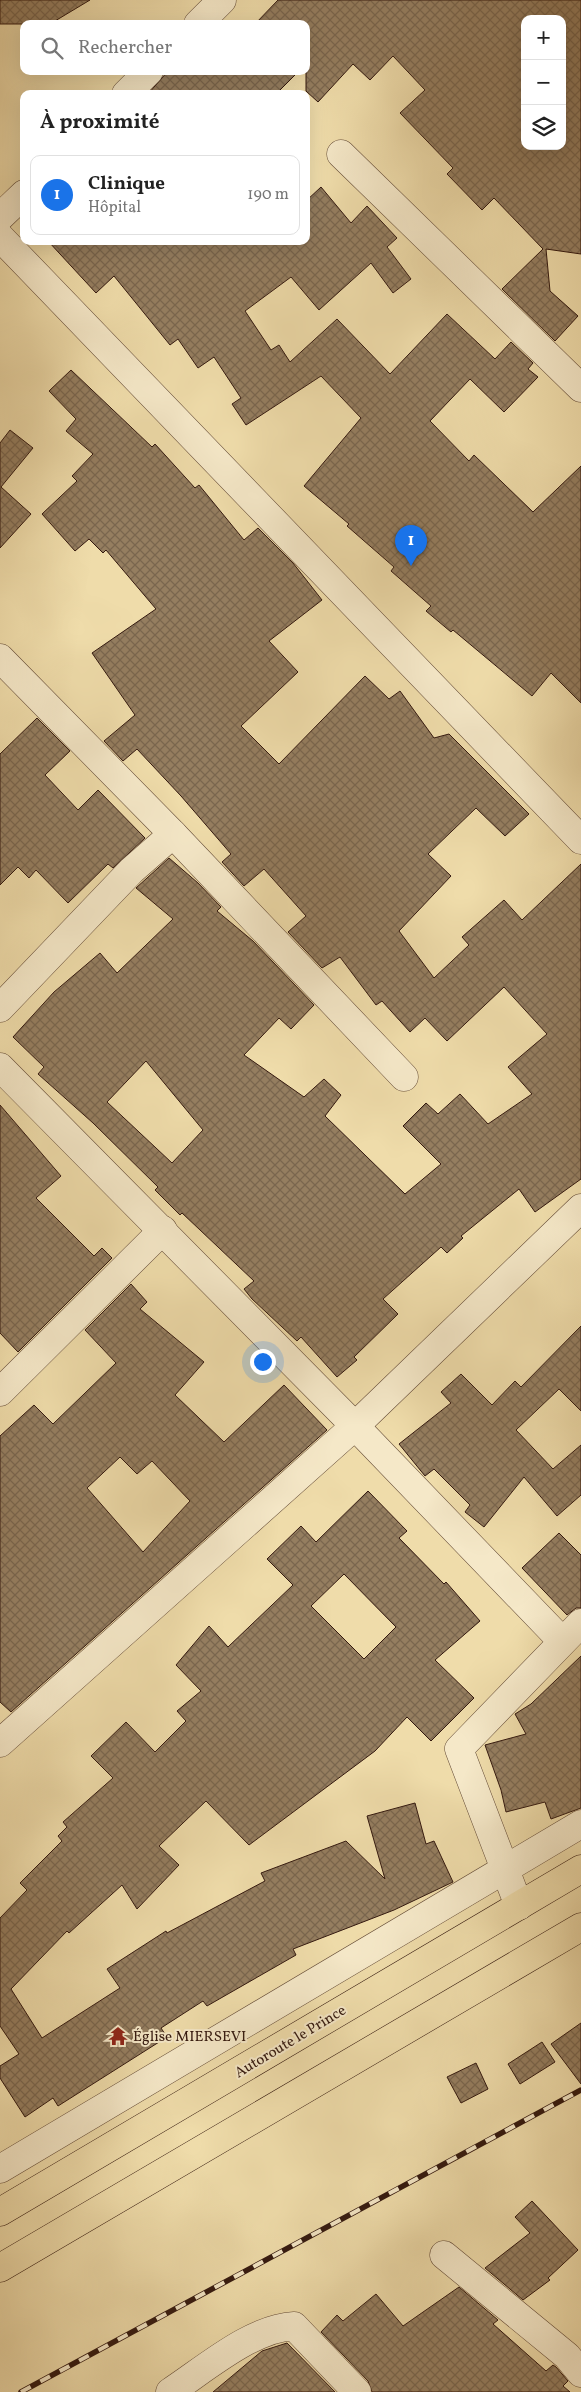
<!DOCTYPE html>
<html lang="fr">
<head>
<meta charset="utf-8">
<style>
  body { margin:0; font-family:Vollkorn,serif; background:#f6f6f6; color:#222 }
  .controls { position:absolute; right:15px; top:15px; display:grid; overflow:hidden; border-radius:10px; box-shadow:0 5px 20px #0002 }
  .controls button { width:45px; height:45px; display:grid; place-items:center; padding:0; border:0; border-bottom:1px solid #e0e0e0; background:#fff; color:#222; font:25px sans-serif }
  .you { position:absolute; left:262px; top:1361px; width:18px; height:18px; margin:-12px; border:4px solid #fff; border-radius:50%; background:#1a73e8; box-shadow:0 0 0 8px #1a73e833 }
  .badge { display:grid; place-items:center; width:32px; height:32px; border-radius:50%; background:#1a73e8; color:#fff; font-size:16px; font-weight:700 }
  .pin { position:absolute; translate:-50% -41px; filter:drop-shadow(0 1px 2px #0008) }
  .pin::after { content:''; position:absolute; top:26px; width:18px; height:15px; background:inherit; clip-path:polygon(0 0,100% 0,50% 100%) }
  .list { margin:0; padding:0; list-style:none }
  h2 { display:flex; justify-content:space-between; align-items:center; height:65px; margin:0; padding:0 20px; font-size:21px }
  h2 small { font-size:16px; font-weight:400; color:#767676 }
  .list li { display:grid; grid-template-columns:32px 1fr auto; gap:15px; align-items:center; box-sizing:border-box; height:80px; margin:0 10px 10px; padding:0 10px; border:1px solid #e0e0e0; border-radius:10px }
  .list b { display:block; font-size:19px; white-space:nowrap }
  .list p { margin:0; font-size:16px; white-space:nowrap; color:#767676 }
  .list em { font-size:16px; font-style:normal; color:#767676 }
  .icon { flex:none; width:28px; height:28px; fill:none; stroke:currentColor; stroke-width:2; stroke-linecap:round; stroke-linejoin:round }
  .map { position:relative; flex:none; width:581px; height:2392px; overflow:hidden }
  .search { position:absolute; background:#fff; box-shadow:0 5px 20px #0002; left:20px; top:20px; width:290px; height:55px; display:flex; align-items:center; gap:12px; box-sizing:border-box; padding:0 18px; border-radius:10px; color:#767676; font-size:19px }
  .panel { position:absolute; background:#fff; box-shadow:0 5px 20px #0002; left:20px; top:90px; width:290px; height:155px; border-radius:10px }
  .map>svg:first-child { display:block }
</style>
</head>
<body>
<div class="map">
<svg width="581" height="2392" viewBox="0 0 581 2392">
  <defs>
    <pattern id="building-cross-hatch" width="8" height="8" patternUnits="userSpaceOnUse" patternTransform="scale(1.25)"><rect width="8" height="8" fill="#957e60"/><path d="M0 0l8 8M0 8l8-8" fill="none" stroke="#7a664e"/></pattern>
  </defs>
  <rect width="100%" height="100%" fill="#efdcaa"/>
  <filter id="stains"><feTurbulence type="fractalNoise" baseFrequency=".004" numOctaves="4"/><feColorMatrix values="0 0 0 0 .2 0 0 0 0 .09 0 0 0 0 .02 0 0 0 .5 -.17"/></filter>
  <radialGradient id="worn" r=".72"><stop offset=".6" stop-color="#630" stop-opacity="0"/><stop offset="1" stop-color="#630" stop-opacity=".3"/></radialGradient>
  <!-- building -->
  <g fill="url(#building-cross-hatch)" stroke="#34190f" fill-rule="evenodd">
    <path d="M 0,0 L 90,0 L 50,24 L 0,24 Z"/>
    <path d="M 278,0 L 581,0 L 581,254 L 546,249 L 550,291 L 578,316 L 555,341 L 502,289 L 543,249 L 494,198 L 482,210 L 447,174 L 453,168 L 400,113 L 425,90 L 393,56 L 370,80 L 353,64 L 318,102 L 306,91 L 306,24 L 255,24 ZM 525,19 L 562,19 L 562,146 L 525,146 Z"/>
    <path d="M 168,71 L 299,71 L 276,94 L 148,94 Z"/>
    <path d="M 321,187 L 351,223 L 367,206 L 397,238 L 387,247 L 411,279 L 393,293 L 371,263 L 319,310 L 291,277 L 245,311 L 271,350 L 279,345 L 290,362 L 337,319 L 390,374 L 447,314 L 495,359 L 511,342 L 533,363 L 528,369 L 538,377 L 504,412 L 470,379 L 430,421 L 469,461 L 474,455 L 533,512 L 581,466 L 581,703 L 551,673 L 532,696 L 453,630 L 451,632 L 426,611 L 431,606 L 391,571 L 394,567 L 347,526 L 349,524 L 304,486 L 361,418 L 321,376 L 246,425 L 232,404 L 241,398 L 214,357 L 198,368 L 178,339 L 170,345 L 114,276 L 96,293 L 48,241 L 306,241 L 306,201 Z"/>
    <path d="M 71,370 L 152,447 L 155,444 L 195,488 L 199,485 L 244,540 L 258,528 L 293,563 L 322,600 L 269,641 L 298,672 L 241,726 L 279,764 L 365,676 L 389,699 L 400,691 L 434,738 L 449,734 L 529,814 L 505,836 L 476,808 L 428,854 L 451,876 L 399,931 L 434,978 L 469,945 L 462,937 L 504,900 L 522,920 L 581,864 L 581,1179 L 535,1212 L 519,1189 L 461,1236 L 463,1238 L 447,1253 L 441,1247 L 383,1299 L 398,1314 L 354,1357 L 357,1360 L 337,1377 L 301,1337 L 297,1341 L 252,1299 L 244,1289 L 254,1281 L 182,1213 L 180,1215 L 155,1190 L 158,1187 L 93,1123 L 38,1074 L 44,1067 L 13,1037 L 54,992 L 100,953 L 117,973 L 173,919 L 136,888 L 169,858 L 198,883 L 221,907 L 217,911 L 253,941 L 314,1005 L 291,1029 L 279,1018 L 244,1055 L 304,1097 L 324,1079 L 341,1095 L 325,1116 L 405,1194 L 441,1164 L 403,1126 L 426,1103 L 438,1114 L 460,1094 L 488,1124 L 532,1094 L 508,1067 L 547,1034 L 504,987 L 447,1041 L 425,1018 L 410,1032 L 382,1001 L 376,1005 L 340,957 L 322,968 L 288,932 L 306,916 L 264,869 L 244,886 L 222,862 L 231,854 L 181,796 L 137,749 L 123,761 L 104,741 L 135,715 L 92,653 L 156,609 L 106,550 L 103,553 L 89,539 L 75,551 L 42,514 L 77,481 L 72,476 L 93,454 L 66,431 L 76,419 L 49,391 ZM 146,1061 L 203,1130 L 172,1163 L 107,1102 Z"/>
    <path d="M 10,430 L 33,448 L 1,487 L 31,514 L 0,548 L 0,443 Z"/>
    <path d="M 37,718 L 70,751 L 45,775 L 78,810 L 98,790 L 145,838 L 113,868 L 108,864 L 68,903 L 36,870 L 29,878 L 18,867 L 0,885 L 0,754 Z"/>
    <path d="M 0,1105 L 61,1176 L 36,1198 L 94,1256 L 102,1248 L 112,1258 L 18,1352 L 0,1333 Z"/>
    <path d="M 131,1284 L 147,1302 L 140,1309 L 204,1362 L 175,1395 L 224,1442 L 284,1385 L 327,1430 L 11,1712 L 0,1702 L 0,1436 L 34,1405 L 53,1424 L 116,1363 L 85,1330 ZM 120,1457 L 137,1474 L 152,1461 L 190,1501 L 143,1552 L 87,1488 Z"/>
    <path d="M 581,1326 L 581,1411 L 559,1389 L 516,1430 L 553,1469 L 581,1445 L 581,1495 L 557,1516 L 524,1477 L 484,1527 L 465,1512 L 470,1505 L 434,1469 L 425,1476 L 399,1444 L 451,1403 L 441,1392 L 461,1374 L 492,1405 L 515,1381 L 521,1387 Z"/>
    <path d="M 368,1491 L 407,1531 L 399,1538 L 444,1584 L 446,1582 L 480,1621 L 435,1660 L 474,1698 L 431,1741 L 407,1717 L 375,1751 L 249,1845 L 206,1801 L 159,1846 L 179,1865 L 137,1909 L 122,1885 L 69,1933 L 67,1931 L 11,1989 L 42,2038 L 120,1988 L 107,1969 L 166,1931 L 167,1933 L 265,1881 L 261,1873 L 346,1841 L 385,1879 L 367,1816 L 415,1803 L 426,1844 L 434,1841 L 453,1882 L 394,1910 L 293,1949 L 296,1955 L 207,2006 L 203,2001 L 161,2028 L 167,2037 L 58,2106 L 53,2098 L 25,2117 L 0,2078 L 0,2066 L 19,2054 L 0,2026 L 0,1918 L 27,1890 L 20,1883 L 62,1841 L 58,1836 L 67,1827 L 63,1822 L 113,1778 L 91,1756 L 126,1722 L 155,1752 L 186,1721 L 177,1711 L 201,1691 L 176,1665 L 209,1626 L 228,1647 L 293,1585 L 267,1559 L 301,1526 L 316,1542 ZM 344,1574 L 396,1627 L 364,1659 L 311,1606 Z"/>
    <path d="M 559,1533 L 581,1555 L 581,1608 L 576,1608 L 567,1615 L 522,1568 Z"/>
    <path d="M 581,1656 L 581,1808 L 551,1819 L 545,1802 L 506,1812 L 501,1790 L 485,1745 L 526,1734 L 515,1714 L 531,1704 Z"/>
    <path d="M 581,2023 L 581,2084 L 551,2044 Z"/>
    <path d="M 542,2042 L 555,2062 L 520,2084 L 508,2064 Z"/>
    <path d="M 476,2063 L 488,2089 L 461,2103 L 447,2077 Z"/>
    <path d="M 532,2201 L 578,2250 L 548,2278 L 550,2280 L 523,2300 L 485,2268 L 530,2233 L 515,2217 Z"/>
    <path d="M 459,2287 L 498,2320 L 493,2324 L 546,2371 L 553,2365 L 556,2367 L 568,2381 L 563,2386 L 570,2392 L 372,2392 L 368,2381 L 321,2332 L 337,2315 L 343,2321 L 376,2294 L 403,2326 Z"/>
    <path d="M 287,2343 L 335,2392 L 213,2392 L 262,2351 Z"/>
  </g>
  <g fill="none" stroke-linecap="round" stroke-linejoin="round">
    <!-- minor casing -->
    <g stroke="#634a36" stroke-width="29">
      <g id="minor">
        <path d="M 198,24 L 222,0"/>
        <path d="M 126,94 L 149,71"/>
        <path d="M 341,154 L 581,388"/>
        <path d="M 0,217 L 24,194"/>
        <path d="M 0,237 L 581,840"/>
        <path d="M 0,658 L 173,834 L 404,1077"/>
        <path d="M 0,1008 L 132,870 L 173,834"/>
        <path d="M 0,1067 L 355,1426 L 562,1641"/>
        <path d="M 0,1392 L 163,1230"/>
        <path d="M 0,1743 L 355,1426 L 581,1208"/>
        <path d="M 519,1906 L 459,1749 L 581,1623"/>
        <path d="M 0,2169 L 581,1824"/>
        <path d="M 444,2255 L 567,2356 L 581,2373"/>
        <path d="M 170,2392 C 205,2369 252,2328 294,2326 L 357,2392"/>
      </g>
    </g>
    <!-- major casing -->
    <g stroke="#34190f" stroke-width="29">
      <g id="major">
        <path d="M 0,2212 L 581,1869"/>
        <path d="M 0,2268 L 581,1927"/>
      </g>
    </g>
    <!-- minor -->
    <use href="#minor" stroke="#f5e8c8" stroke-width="28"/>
    <!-- major -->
    <use href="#major" stroke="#efdcaa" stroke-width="28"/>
    <!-- rail casing -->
    <g stroke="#34190f" stroke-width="5.5">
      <path id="rail" d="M 21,2392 L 581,2090"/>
    </g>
    <!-- rail -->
    <use href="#rail" stroke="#f5e8c8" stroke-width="4" stroke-dasharray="11" stroke-linecap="butt"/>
  </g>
  <!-- icons -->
  <defs>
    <g id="temple-bare" transform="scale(1.5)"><path d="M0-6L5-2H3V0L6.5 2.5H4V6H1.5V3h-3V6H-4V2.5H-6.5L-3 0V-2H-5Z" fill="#8f2418" stroke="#f5e8c8" stroke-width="2.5" paint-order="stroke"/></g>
  </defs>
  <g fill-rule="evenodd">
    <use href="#temple-bare" x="118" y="2036"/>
  </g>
  <g text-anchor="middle" stroke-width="4" stroke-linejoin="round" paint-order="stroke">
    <!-- poi labels -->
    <g font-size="15" fill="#34190f" stroke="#f5e8c8" text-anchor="start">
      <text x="133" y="2041">Église MIERSEVI</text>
    </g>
    <!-- street labels -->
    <g font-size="15" fill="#34190f" stroke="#f5e8c8">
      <text transform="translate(290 2041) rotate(-31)" y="5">Autoroute le Prince</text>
    </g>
  </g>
  <rect width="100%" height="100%" filter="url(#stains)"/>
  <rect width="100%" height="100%" fill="url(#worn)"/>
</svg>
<div class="controls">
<button>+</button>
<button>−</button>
<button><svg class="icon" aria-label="layers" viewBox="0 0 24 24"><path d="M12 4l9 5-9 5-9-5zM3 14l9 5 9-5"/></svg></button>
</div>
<div class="you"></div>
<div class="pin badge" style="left:411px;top:566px">1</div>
<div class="search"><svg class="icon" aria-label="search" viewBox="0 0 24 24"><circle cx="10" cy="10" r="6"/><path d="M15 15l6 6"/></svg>Rechercher</div>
<section class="panel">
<h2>À proximité<small></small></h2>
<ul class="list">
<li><span class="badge">1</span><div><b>Clinique</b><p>Hôpital</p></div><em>190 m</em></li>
</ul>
</section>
</div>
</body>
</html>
